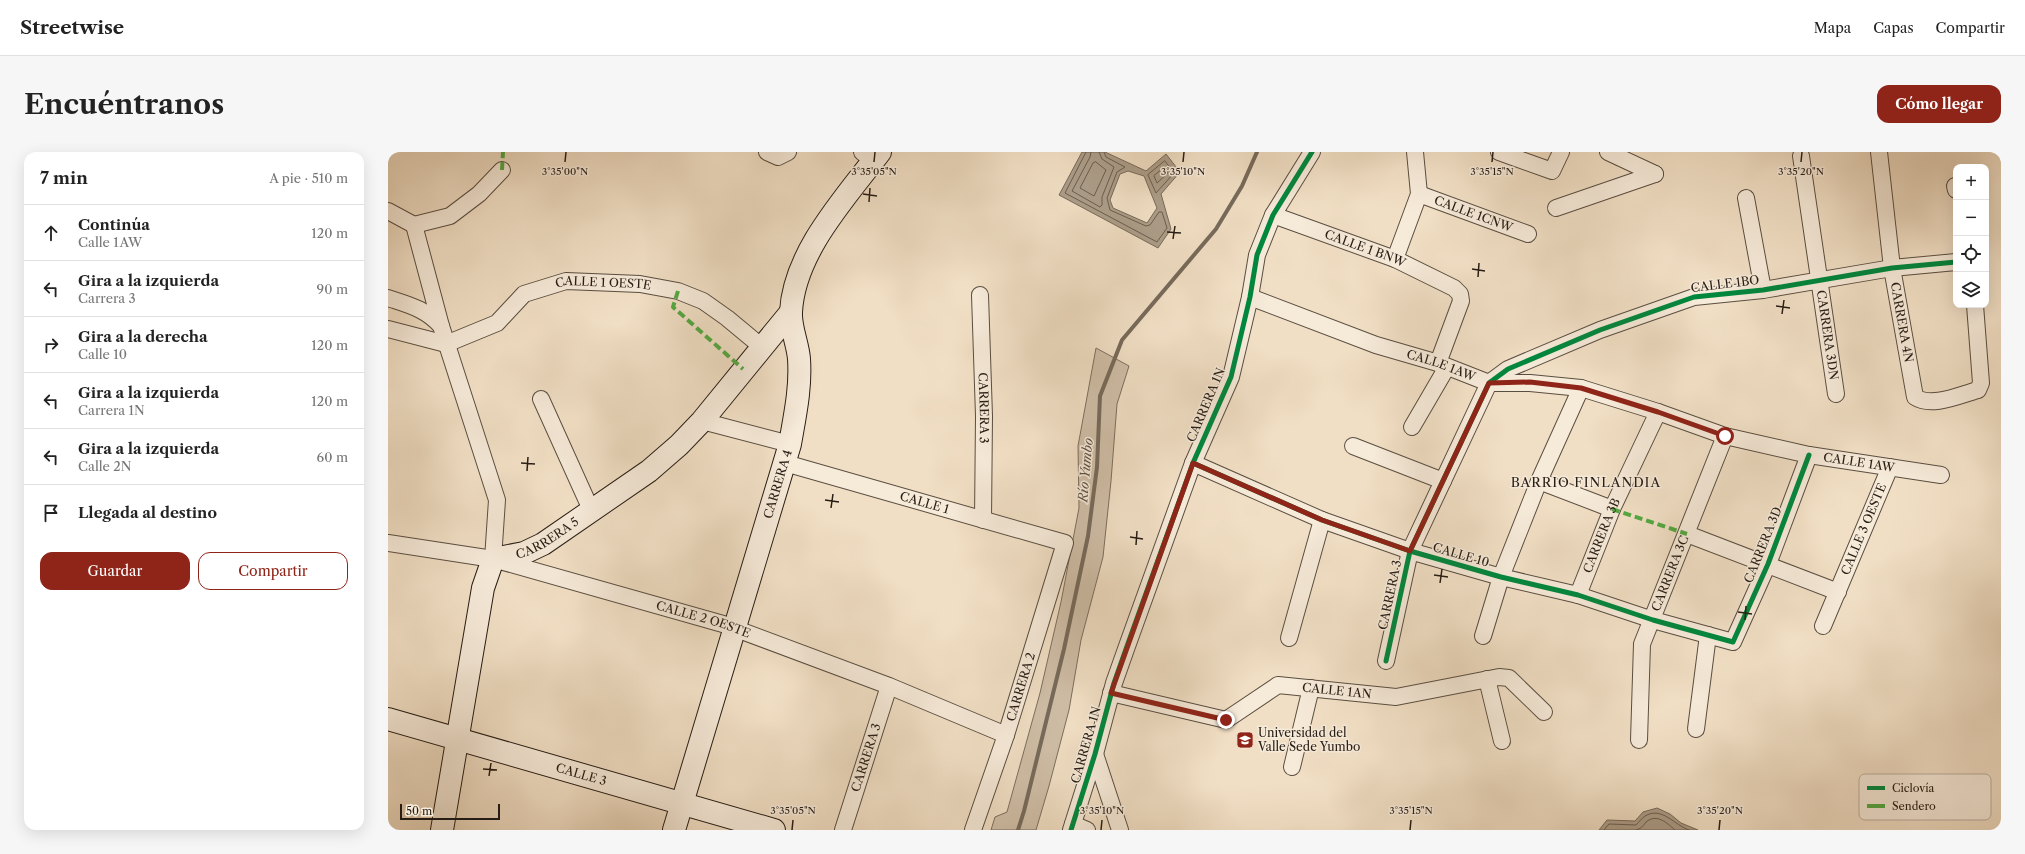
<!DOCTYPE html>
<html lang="es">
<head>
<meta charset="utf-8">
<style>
  body { margin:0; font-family:"Libre Caslon Text",serif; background:#f6f6f6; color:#222 }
  .controls { position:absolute; right:12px; top:12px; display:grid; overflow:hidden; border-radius:8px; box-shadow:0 4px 16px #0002 }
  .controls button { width:36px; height:36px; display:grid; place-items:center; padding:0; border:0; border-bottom:1px solid #e0e0e0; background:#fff; color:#222; font:20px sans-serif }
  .scale { position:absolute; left:12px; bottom:10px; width:100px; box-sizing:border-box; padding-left:4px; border:2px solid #271d15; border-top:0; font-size:11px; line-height:14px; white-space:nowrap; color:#271d15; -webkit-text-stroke:3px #f6ead9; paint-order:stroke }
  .stop { position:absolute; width:12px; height:12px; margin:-9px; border:3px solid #8f2418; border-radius:50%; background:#fff }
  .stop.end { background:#8f2418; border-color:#fff; box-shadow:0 1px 4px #0008 }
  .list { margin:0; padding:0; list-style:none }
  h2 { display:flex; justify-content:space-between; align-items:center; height:52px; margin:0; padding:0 16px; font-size:17px }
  h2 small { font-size:13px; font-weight:400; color:#767676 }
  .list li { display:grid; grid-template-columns:26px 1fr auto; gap:12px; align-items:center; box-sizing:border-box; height:56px; padding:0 16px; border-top:1px solid #e0e0e0 }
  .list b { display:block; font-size:15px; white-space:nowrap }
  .list p { margin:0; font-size:13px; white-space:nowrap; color:#767676 }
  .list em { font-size:13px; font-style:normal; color:#767676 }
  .actions { display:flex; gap:8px; padding:12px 16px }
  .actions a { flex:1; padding:9px 0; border:1px solid #8f2418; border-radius:12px; text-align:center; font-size:14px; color:#8f2418 }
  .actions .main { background:#8f2418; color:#fff }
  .icon { flex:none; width:22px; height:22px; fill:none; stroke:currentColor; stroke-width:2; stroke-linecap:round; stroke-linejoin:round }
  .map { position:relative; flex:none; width:1613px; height:678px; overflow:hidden; border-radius:12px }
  header { display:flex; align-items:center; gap:24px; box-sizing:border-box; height:56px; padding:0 20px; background:#fff; border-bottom:1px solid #e0e0e0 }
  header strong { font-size:19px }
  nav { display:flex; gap:22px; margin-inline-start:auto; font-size:14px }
  .intro { display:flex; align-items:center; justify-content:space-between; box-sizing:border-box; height:96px; padding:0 24px }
  h1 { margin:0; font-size:28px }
  .button { padding:10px 18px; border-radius:12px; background:#8f2418; color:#fff; font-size:14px; font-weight:700 }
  main { display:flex; gap:24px; padding:0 24px }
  aside { flex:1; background:#fff; border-radius:12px; box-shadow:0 4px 16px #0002 }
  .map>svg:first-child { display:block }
</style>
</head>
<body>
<header>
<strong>Streetwise</strong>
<nav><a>Mapa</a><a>Capas</a><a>Compartir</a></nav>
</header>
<div class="intro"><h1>Encuéntranos</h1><a class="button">Cómo llegar</a></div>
<main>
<aside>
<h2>7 min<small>A pie · 510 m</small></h2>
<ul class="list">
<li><svg class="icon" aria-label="ahead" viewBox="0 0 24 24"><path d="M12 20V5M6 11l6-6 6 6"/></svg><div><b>Continúa</b><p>Calle 1AW</p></div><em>120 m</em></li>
<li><svg class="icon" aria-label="left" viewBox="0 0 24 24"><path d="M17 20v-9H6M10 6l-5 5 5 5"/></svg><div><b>Gira a la izquierda</b><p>Carrera 3</p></div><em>90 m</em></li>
<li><svg class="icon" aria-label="right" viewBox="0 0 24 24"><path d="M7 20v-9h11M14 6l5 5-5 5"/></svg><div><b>Gira a la derecha</b><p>Calle 10</p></div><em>120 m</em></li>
<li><svg class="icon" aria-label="left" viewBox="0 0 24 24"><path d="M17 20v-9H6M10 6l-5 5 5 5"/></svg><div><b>Gira a la izquierda</b><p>Carrera 1N</p></div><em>120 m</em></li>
<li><svg class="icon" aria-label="left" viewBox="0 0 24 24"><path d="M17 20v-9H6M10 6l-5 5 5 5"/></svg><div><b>Gira a la izquierda</b><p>Calle 2N</p></div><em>60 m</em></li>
<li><svg class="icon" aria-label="arrive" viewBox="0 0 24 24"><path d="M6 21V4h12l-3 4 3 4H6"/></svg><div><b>Llegada al destino</b></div></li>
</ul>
<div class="actions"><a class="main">Guardar</a><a>Compartir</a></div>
</aside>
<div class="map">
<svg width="1613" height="678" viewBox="0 0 1613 678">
  <rect width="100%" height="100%" fill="#f1dfc5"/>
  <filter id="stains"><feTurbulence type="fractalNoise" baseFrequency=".005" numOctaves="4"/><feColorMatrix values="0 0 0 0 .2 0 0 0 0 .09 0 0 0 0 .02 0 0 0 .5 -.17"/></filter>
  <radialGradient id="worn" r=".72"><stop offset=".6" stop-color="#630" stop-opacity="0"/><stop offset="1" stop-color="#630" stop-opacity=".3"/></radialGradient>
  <!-- green -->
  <path fill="#cfbea7" stroke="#7b6e5e" d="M 708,196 L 741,214 L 729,252 L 723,329 L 715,405 L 693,488 L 681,558 L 661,634 L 648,678 L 603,678 L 607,665 L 619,660 L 652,541 L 673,450 L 691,356 L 690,294 Z"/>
  <!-- water -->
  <g fill="#ac9d89" stroke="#776a5b" fill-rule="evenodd">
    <path d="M 694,0 L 717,0 L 758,19 L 778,2 L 792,20 L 773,42 L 783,77 L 770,96 L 671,43 ZM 740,19 L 756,24 L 769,56 L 759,71 L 725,56 L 722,48 L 732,22 Z"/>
    <path d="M 1269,656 L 1282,662 L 1293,671 L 1310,678 L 1211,678 L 1219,668 L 1247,669 L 1255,660 Z"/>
  </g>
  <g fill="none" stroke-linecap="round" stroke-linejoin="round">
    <!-- shore -->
    <g stroke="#6a5d4f" stroke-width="1">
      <path d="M 698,0 L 677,41 L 769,90 L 779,76 L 774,60 L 771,60 L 762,73 L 758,74 L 722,58 L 719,46 L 729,20 L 737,15 L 718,5 L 716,0"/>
      <path d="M 703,0 L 702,5 L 684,39 L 712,55 L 714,53 L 714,45 L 726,15 L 714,7 L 711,0"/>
      <path d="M 777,9 L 786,21 L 768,41 L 760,23 Z"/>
      <path d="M 708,10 L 718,18 L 706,44 L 692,36 L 705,11 Z"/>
      <path d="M 776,16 L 780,21 L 769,31 L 766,24 Z"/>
      <path d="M 1216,678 L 1221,672 L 1248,673 C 1251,670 1254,666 1257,664 C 1274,654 1286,673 1301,678"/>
      <path d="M 1248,678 C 1253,677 1255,674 1258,670 C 1269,661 1279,671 1287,678"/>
    </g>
    <!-- stream -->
    <path stroke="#776a5b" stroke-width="4" d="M 630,678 L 636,659 L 676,497 L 700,384 L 709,315 L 712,244 L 734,188 L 828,77 L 854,34 L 869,0"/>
    <!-- street casing -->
    <g stroke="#5a4e41" stroke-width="18">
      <g id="street">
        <path d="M 379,0 L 390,5 L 400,0"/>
        <path d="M 474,0 L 486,9"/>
        <path d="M 1111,0 L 1164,19 L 1173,0"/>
        <path d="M 1220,0 L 1267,22"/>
        <path id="s1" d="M 1491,0 L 1504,116 L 1527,245 C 1544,256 1571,243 1590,238 L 1593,231 L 1587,153"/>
        <path id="s2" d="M 1413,4 L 1448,242"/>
        <path d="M 1567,34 L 1568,38"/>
        <path id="s3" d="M 1031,42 L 1140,82"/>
        <path d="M 1358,46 L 1375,138"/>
        <path d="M 1168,56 L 1267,22"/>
        <path d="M 0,59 L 26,73"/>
        <path id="s4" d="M 885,63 L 1007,107 L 1066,136 L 1072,142 L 1073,149 L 1050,211"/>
        <path d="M 26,73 L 62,64 L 91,42 L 114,18"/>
        <path d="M 26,73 L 53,174"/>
        <path d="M 1007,107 L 1031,42 L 1027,0"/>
        <path id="s5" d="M 592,143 L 596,264 L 595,368"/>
        <path id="s6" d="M 862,145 L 988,193 L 1050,211 L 1101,231 L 1142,231 L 1193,236 L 1270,260 L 1337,284 L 1421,303 L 1553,323"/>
        <path d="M 0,146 C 21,153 38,157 53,174 L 109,348 L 105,407"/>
        <path id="s7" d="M 0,177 L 58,192 L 109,171 L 136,142 L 178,129 L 252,132 L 290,139 L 315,149 L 339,166 L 374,195"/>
        <path d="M 153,247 L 204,360"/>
        <path d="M 314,269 L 402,292"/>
        <path d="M 1024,275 L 1059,215"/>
        <path d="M 965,294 L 1055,329"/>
        <path id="s8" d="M 397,311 L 677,391 L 618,583 L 585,678"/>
        <path d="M 805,311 L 934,368 L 1022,399 L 1113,425 L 1190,443 L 1265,468 L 1345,490 L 1380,412 L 1421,303"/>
        <path d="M 1151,329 L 1224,357"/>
        <path d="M 1299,382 L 1450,440"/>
        <path id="s9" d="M 0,391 L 105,407 L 335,472 L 501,534 L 618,583"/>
        <path id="s10" d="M 1190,443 L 1224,357 L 1270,260"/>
        <path id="s11" d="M 1435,474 L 1502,315"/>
        <path d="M 1095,484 L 1113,425 L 1151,329 L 1193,236"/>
        <path d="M 901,486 L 934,368"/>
        <path d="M 998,509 L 1022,399 L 1101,231 L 1120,217 L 1212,178 L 1306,145 L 1375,138 L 1504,116 L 1568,110"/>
        <path d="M 1099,527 L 1114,589"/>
        <path id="s12" d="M 723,541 L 838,568 L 890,533 L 1008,545 L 1111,525 L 1121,526 L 1156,560"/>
        <path d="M 1308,577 L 1320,483"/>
        <path id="s13" d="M 1251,588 L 1254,492 L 1337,284"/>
        <path d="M 707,602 L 732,678"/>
        <path d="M 904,615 L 923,536"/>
        <path d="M 685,672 L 699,678"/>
        <path id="s14" d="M 455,678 L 501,534"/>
        <path d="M 683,678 L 707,602 L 726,531 L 738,497 L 805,311 L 843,225 L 862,145 L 869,103 L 885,63 L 924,0"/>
      </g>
    </g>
    <!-- secondary casing -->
    <g stroke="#271d15" stroke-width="24">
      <g id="secondary">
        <path id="s15" d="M 0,567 L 386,678"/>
        <path id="s16" d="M 54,678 L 95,436 L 105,407 L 136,401 L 155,392 L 261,319 L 291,293 L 314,269 L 403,160"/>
        <path id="s17" d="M 286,678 L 402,292 C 407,263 413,236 411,207 C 410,192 402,175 403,160 C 406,100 458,45 492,0"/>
      </g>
    </g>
    <!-- street -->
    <use href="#street" stroke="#f6ead9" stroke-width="16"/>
    <!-- secondary -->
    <use href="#secondary" stroke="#f6ead9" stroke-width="22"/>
    <!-- quiet -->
    <g stroke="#53a942" stroke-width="4" stroke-dasharray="8 4" stroke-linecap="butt">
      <path d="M 114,18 L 115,0"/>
      <path d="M 290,139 L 285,155 L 355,217"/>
      <path d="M 1224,357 L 1299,382"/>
    </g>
    <!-- cycleway casing -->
    <g stroke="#f6ead9" stroke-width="8">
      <g id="cycleway">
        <path d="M 805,311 L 934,368 L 1022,399 L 1113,425 L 1190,443 L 1265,468 L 1345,490 L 1380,412 L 1421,303"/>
        <path d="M 998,509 L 1022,399 L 1101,231 L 1120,217 L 1212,178 L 1306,145 L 1375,138 L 1504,116 L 1568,110"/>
        <path d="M 683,678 L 707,602 L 726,531 L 738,497 L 805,311 L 843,225 L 862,145 L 869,103 L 885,63 L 924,0"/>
      </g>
    </g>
    <!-- cycleway -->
    <use href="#cycleway" stroke="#00873e" stroke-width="5"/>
  </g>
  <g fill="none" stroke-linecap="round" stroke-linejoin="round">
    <!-- route -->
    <path stroke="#8f2418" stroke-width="5" d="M 838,568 L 723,541 L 805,311 L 934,368 L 1022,399 L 1101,231 L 1142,230 L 1193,236 L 1270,260 L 1337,284"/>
  </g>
  <!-- ticks -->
  <path fill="none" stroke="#271d15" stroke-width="1.5" d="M 177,10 L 178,0M 486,10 L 487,0M 795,10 L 796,0M 1104,10 L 1105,0M 1413,10 L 1414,0M 475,42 L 489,44M 481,50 L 482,36M 779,80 L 793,81M 785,87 L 787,74M 1084,117 L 1097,119M 1090,125 L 1091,111M 1388,154 L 1402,156M 1394,162 L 1396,148M 133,311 L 147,312M 139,319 L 140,305M 437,348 L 451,350M 443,356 L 445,342M 742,385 L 755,387M 748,393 L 749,379M 1046,423 L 1060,425M 1052,431 L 1054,417M 1350,460 L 1364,462M 1357,468 L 1358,454M 95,617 L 109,618M 101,624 L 103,611M 404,678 L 405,668M 713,678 L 714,668M 1022,678 L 1023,668M 1331,678 L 1332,668"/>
  <!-- icons -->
  <defs>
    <g id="university-square" transform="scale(0.9)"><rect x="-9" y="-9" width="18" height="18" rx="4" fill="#8f2418" stroke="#f6ead9"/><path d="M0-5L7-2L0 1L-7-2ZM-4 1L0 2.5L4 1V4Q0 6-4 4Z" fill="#fff"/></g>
  </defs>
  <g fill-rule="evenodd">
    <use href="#university-square" x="857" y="588"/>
  </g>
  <g text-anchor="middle" stroke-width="3" stroke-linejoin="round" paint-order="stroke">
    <!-- street labels -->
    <g font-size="12" fill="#271d15" stroke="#f6ead9">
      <text dy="4" stroke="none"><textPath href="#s3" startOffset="58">CALLE 1CNW</textPath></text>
      <text dy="4" stroke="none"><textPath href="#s4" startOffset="98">CALLE 1 BNW</textPath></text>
      <text transform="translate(1337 132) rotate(-7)" y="4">CALLE 1BO</text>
      <text dy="4" stroke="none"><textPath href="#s7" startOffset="236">CALLE 1 OESTE</textPath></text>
      <text dy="4" stroke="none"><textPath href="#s1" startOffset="172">CARRERA 4N</textPath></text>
      <text dy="4" stroke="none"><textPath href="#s2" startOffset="181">CARRERA 3DN</textPath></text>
      <text dy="4" stroke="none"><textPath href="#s6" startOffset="203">CALLE 1AW</textPath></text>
      <text transform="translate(818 253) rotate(-67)" y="4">CARRERA 1N</text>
      <text dy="4" stroke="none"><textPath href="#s5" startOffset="113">CARRERA 3</textPath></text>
      <text dy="4" stroke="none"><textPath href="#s6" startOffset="635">CALLE 1AW</textPath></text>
      <text dy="4" stroke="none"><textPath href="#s17" startOffset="361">CARRERA 4</textPath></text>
      <text dy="4" stroke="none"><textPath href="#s8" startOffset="145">CALLE 1</textPath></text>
      <text dy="4" stroke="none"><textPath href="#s11" startOffset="105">CALLE 3 OESTE</textPath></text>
      <text dy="4" stroke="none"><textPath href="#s10" startOffset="64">CARRERA 3B</textPath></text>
      <text dy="4" stroke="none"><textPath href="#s16" startOffset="335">CARRERA 5</textPath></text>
      <text transform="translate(1375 393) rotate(-68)" y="4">CARRERA 3D</text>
      <text transform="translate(1073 403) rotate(16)" y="4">CALLE 10</text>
      <text dy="4" stroke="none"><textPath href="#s13" startOffset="172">CARRERA 3C</textPath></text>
      <text transform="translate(1002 443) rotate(-78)" y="4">CARRERA 3</text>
      <text dy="4" stroke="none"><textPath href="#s9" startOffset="325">CALLE 2 OESTE</textPath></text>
      <text transform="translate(633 535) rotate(-73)" y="4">CARRERA 2</text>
      <text dy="4" stroke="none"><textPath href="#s12" startOffset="240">CALLE 1AN</textPath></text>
      <text transform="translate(698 593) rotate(-74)" y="4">CARRERA 1N</text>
      <text dy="4" stroke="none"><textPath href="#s14" startOffset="76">CARRERA 3</textPath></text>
      <text dy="4" stroke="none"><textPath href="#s15" startOffset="201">CALLE 3</textPath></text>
    </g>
    <!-- poi labels -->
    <g font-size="12" fill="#271d15" stroke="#f6ead9" text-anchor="start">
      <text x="870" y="585">Universidad del<tspan x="870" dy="14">Valle Sede Yumbo</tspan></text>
    </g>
    <!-- water labels -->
    <g font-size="13" font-style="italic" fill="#5c5043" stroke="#f6ead9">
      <text transform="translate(697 318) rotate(-85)" y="5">Río Yumbo</text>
    </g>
    <!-- neighbourhood labels -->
    <g font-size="13" letter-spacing="1" fill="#271d15" stroke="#f6ead9">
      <text x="1198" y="335">BARRIO FINLANDIA</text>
    </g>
  </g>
  <!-- legend -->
  <rect x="1471" y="622" width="132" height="46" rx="6" fill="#f6ead9" stroke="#b8ac9e" stroke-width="1"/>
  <rect x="1479" y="634" width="18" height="4" fill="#00873e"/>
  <rect x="1479" y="652" width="18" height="4" fill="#53a942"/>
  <g font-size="11" fill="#271d15">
    <text x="1504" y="640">Ciclovía</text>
    <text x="1504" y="658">Sendero</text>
  </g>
  <g font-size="10" text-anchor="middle" fill="#271d15" stroke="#f6ead9" stroke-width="3" stroke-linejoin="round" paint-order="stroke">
    <text x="177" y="23">3°35'00"N</text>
    <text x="486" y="23">3°35'05"N</text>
    <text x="795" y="23">3°35'10"N</text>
    <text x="1104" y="23">3°35'15"N</text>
    <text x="1413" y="23">3°35'20"N</text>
    <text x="405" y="662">3°35'05"N</text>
    <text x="714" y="662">3°35'10"N</text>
    <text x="1023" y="662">3°35'15"N</text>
    <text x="1332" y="662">3°35'20"N</text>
  </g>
  <rect width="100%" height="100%" filter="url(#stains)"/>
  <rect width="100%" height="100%" fill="url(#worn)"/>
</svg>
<div class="controls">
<button>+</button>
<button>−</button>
<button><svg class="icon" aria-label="locate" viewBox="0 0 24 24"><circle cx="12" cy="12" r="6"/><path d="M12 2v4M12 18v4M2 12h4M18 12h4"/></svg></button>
<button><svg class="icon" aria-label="layers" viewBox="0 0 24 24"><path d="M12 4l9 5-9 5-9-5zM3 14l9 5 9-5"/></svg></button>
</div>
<div class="scale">50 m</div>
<div class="stop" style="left:1337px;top:284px"></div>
<div class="stop end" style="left:838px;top:568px"></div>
</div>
</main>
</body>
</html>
